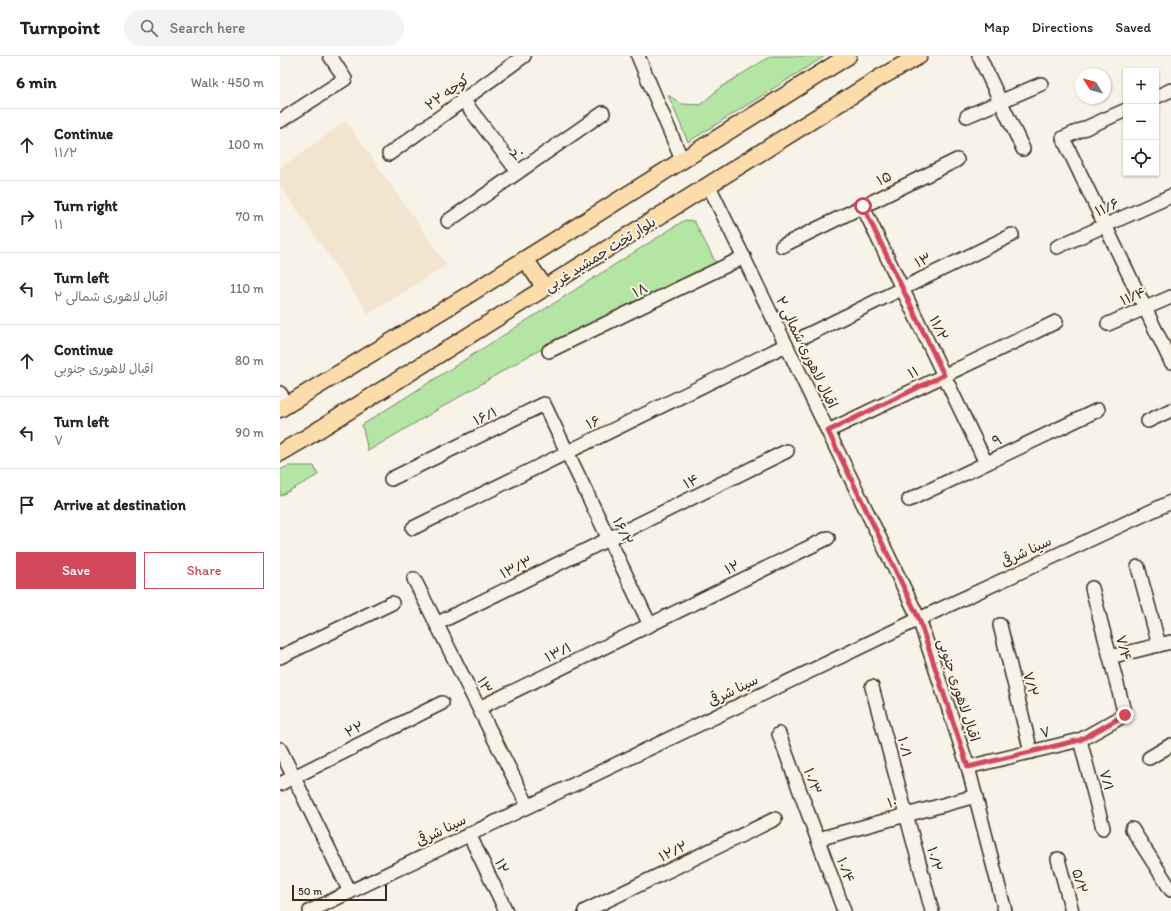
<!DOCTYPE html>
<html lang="en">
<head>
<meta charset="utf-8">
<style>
  body { margin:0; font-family:Itim,"Playpen Sans Arabic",sans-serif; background:#f2f2f2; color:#222 }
  .controls { position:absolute; right:12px; top:12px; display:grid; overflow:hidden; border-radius:0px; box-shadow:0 1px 3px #0004 }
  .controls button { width:36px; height:36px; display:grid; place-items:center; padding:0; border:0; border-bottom:1px solid #e0e0e0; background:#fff; color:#222; font:20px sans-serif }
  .compass { position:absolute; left:795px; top:12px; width:36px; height:36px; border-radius:50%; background:#fff; box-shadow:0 1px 3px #0004; rotate:307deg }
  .scale { position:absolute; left:12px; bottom:10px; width:95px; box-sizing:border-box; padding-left:4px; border:2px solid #3b2a1e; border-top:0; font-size:11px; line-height:14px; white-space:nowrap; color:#3b2a1e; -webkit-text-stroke:3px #f7f3e8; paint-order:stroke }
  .stop { position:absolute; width:12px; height:12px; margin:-9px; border:3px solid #d1495b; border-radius:50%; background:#fff }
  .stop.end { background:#d1495b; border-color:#fff; box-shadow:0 1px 4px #0008 }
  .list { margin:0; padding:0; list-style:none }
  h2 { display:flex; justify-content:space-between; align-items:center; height:52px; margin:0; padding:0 16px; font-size:17px }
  h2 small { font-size:13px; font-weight:400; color:#767676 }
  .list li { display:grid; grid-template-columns:26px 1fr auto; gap:12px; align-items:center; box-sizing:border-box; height:72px; padding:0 16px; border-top:1px solid #e0e0e0 }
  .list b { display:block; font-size:15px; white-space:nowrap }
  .list p { margin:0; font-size:13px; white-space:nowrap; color:#767676 }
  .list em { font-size:13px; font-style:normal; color:#767676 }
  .actions { display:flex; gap:8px; padding:12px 16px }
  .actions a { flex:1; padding:9px 0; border:1px solid #d1495b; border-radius:0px; text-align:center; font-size:14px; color:#d1495b }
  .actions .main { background:#d1495b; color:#fff }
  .icon { flex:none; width:22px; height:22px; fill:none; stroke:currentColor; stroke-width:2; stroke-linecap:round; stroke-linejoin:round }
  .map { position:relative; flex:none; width:891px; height:855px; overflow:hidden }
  header { display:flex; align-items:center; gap:24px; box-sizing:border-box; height:56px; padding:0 20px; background:#fff; border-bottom:1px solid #e0e0e0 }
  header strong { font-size:19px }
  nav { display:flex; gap:22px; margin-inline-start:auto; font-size:14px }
  .search { width:280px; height:36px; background:#f2f2f2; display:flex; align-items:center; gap:10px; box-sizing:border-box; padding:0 14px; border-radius:22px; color:#767676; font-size:15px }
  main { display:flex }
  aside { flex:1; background:#fff }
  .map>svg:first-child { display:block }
</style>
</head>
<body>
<header>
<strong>Turnpoint</strong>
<div class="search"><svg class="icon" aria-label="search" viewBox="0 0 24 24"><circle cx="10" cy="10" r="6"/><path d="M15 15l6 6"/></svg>Search here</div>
<nav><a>Map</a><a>Directions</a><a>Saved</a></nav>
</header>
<main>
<aside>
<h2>6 min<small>Walk · 450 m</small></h2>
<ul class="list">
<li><svg class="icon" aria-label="ahead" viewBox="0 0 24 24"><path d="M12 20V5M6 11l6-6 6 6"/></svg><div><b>Continue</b><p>۱۱/۲</p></div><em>100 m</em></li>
<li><svg class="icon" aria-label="right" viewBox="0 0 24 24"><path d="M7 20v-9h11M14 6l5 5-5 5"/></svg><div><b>Turn right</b><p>۱۱</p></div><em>70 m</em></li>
<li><svg class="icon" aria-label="left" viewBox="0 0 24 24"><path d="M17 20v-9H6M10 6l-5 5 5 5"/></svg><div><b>Turn left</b><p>اقبال لاهوری شمالی ۲</p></div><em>110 m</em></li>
<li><svg class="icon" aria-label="ahead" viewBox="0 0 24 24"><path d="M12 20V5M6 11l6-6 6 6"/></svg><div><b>Continue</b><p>اقبال لاهوری جنوبی</p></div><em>80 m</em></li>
<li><svg class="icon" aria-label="left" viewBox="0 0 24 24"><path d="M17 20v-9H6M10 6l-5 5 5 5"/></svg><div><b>Turn left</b><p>۷</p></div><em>90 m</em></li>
<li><svg class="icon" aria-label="arrive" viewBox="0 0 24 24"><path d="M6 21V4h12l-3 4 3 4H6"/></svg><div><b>Arrive at destination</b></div></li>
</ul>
<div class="actions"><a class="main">Save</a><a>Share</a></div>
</aside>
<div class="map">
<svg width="891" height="855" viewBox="0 0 891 855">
  <rect width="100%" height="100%" fill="#f7f3e8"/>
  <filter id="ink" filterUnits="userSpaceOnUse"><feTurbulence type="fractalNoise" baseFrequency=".025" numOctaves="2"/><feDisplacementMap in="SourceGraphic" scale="8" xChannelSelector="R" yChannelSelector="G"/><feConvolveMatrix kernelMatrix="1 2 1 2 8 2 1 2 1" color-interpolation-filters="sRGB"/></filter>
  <g filter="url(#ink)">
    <!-- built -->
    <path fill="#f2e4cf" d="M 66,65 L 167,209 L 89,258 L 0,129 L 0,112 Z"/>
    <!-- green -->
    <g fill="#b4e5a5" stroke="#788862">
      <path d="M 491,0 L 545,0 L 408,86 L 388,39 L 402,48 L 420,49 L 441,31 Z"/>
      <path d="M 405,164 L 414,165 L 436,207 L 250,299 L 88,395 L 82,369 Z"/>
      <path d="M 8,410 L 34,410 L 38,419 L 0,440 L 0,414 Z"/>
    </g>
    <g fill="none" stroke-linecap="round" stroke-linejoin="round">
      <!-- minor casing -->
      <g stroke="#3b2a1e" stroke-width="16">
        <g id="minor">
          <path d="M 358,0 L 402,104"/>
          <path d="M 699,0 L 743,93"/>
          <path d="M 876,41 L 891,34"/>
          <path d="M 183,44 L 238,116"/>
          <path d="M 846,54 L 783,82 L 891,306"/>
          <path d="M 687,60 L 761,28"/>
          <path d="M 0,65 L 65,23 L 50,0"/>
          <path d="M 109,98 L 244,0"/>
          <path d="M 429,130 L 639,563 L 688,711 L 725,855"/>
          <path d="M 583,151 L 706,407"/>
          <path d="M 168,165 L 323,57"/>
          <path d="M 502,190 L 677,104"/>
          <path d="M 777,191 L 891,140"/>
          <path d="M 828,268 L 891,241"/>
          <path d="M 525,280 L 732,179"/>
          <path d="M 269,295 L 464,201"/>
          <path d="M 0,337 L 8,349"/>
          <path d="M 868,365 L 891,354"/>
          <path d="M 548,375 L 776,266"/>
          <path d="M 111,423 L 264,348 L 370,569"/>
          <path d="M 629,444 L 818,354"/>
          <path d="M 133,472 L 506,289"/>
          <path d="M 858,511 L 879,589"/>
          <path d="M 134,523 L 248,750"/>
          <path d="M 156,568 L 507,395"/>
          <path d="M 720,569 L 751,696"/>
          <path d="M 0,601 L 112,547"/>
          <path d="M 830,601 L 891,586"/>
          <path d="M 592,631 L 652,855"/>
          <path d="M 199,652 L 548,482"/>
          <path d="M 499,678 L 564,855"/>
          <path d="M 800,684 L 823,772"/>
          <path d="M 0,693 L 70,836"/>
          <path d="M 869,702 L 891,689"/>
          <path d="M 688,711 L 800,684 L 845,659 L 812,532"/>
          <path d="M 0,728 L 162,647"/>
          <path d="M 852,773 L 891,834"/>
          <path d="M 189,778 L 226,855"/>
          <path d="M 538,783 L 696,740"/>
          <path d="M 778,803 L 792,855"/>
          <path d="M 30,855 L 639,563 L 891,446"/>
          <path d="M 305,855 L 495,763"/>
        </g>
      </g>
      <!-- major casing -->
      <g stroke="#3b2a1e" stroke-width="19">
        <g id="major">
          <path d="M 245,203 L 265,232"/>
          <path d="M 0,353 L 188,239 L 568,0"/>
          <path d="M 0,397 L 24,383 L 601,21 L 639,0"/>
        </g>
      </g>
      <!-- minor -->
      <use href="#minor" stroke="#f7f3e8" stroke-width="13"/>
      <!-- major -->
      <use href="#major" stroke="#fddcac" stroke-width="16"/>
    </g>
  </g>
  <g fill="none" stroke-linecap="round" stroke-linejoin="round" filter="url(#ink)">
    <!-- route -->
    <path stroke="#d1495b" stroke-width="5" d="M 583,150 L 664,319 L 548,375 L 639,563 L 688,711 L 800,684 L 845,659"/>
  </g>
  <g text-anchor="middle" stroke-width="4" stroke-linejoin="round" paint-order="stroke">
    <!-- street labels -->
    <g font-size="14" fill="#3b2a1e" stroke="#f7f3e8">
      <text transform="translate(167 36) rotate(-36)" y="5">کوچه ۲۲</text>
      <text transform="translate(237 98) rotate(-35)" y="5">۲۰</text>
      <text transform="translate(604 122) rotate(-26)" y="5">۱۵</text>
      <text transform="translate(827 151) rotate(-24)" y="5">۱۱/۶</text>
      <text transform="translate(320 198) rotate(-32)" y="5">بلوار تخت جمشید غربی</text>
      <text transform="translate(643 204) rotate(-26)" y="5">۱۳</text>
      <text transform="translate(360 234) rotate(-26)" y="5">۱۸</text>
      <text transform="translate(853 240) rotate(-23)" y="5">۱۱/۴</text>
      <text transform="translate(659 272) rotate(64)" y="5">۱۱/۲</text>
      <text transform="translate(527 296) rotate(64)" y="5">اقبال لاهوری شمالی ۲</text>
      <text transform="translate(633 316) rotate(-26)" y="5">۱۱</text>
      <text transform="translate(205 360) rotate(-26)" y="5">۱۶/۱</text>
      <text transform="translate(313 366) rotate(-26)" y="5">۱۶</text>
      <text transform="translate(717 384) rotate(-26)" y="5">۹</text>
      <text transform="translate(411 425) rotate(-26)" y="5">۱۴</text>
      <text transform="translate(343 475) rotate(64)" y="5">۱۶/۲</text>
      <text transform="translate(746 495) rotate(-25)" y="5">سینا شرقی</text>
      <text transform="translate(236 511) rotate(-26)" y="5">۱۳/۳</text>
      <text transform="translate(452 511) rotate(-26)" y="5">۱۲</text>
      <text transform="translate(844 592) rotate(75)" y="5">۷/۴</text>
      <text transform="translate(278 596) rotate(-26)" y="5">۱۳/۱</text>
      <text transform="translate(751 628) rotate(76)" y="5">۷/۲</text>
      <text transform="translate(205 629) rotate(63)" y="5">۱۳</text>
      <text transform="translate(453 634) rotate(-26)" y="5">سینا شرقی</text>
      <text transform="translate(679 634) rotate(72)" y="5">اقبال لاهوری جنوبی</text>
      <text transform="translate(74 673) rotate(-26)" y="5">۲۲</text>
      <text transform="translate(765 676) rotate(-14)" y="5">۷</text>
      <text transform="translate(625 691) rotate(75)" y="5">۱۰/۱</text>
      <text transform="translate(827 724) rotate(76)" y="5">۷/۱</text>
      <text transform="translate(533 725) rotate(70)" y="5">۱۰/۳</text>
      <text transform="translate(612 746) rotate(-15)" y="5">۱۰</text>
      <text transform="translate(161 774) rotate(-26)" y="5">سینا شرقی</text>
      <text transform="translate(393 795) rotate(-26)" y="5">۱۲/۲</text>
      <text transform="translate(655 803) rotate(75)" y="5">۱۰/۲</text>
      <text transform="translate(222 810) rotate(65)" y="5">۱۲</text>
      <text transform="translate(566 814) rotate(70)" y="5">۱۰/۴</text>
      <text transform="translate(800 825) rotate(75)" y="5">۵/۲</text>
    </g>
  </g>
</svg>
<div class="controls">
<button>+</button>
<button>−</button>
<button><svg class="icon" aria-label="locate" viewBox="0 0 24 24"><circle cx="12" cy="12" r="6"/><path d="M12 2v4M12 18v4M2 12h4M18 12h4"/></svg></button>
</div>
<svg class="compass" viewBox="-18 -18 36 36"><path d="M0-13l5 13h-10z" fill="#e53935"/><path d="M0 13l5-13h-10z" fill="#767676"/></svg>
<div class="scale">50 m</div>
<div class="stop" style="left:583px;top:150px"></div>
<div class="stop end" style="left:845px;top:659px"></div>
</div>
</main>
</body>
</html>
